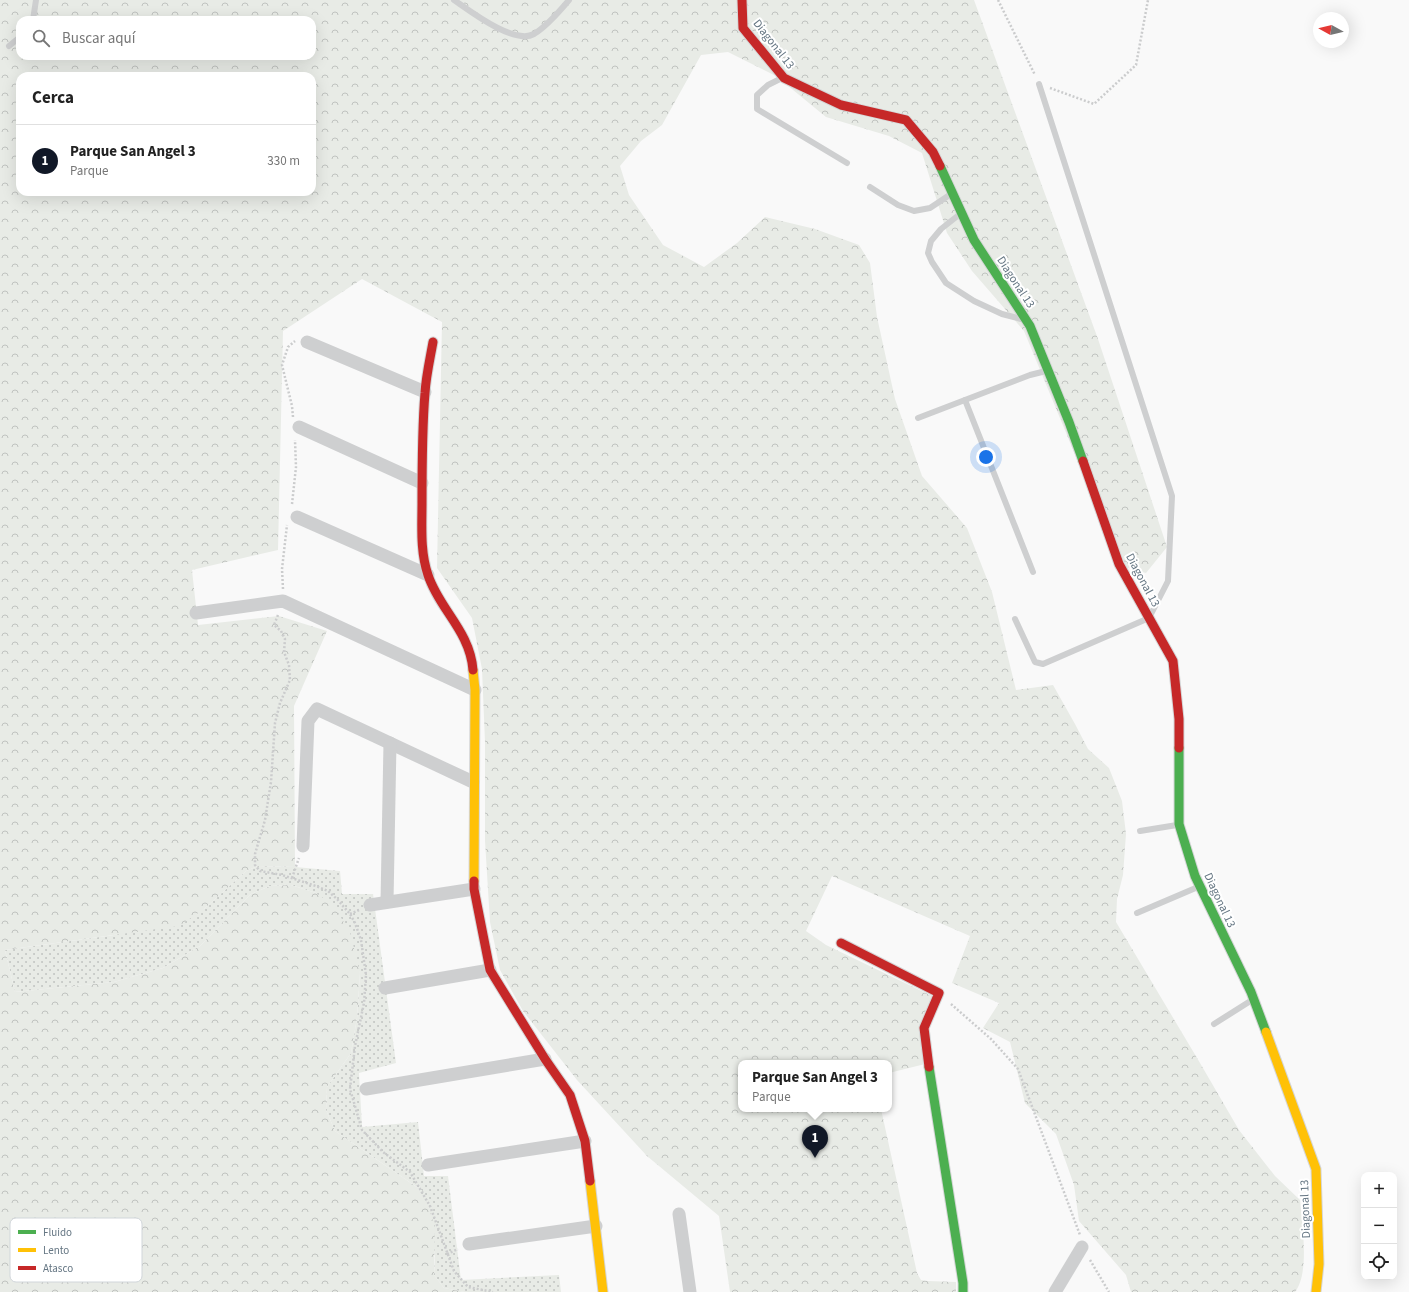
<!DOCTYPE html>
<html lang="es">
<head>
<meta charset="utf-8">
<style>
  body { margin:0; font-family:"Source Sans 3",sans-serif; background:#f2f2f2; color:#222 }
  .controls { position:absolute; right:12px; bottom:12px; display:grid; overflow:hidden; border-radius:8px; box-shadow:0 4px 16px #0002 }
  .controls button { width:36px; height:36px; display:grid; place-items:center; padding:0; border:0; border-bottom:1px solid #e0e0e0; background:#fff; color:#222; font:20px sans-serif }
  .compass { position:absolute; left:1313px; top:12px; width:36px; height:36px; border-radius:50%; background:#fff; box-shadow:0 4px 16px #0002; rotate:278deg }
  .you { position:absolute; left:986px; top:457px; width:14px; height:14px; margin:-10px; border:3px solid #fff; border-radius:50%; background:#1a73e8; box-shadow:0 0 0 6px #1a73e833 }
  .badge { display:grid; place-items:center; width:26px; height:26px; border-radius:50%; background:#111827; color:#fff; font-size:13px; font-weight:700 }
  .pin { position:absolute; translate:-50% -33px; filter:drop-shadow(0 1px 2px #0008) }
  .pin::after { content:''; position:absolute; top:21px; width:14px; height:12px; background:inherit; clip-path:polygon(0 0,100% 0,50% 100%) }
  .popup { position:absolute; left:738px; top:1060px; width:154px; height:52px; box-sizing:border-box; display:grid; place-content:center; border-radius:8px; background:#fff; filter:drop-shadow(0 1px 3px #0005); font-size:13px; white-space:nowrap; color:#767676 }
  .popup b { font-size:15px; color:#222 }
  .popup::after { content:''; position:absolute; left:50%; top:100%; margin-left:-8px; border:8px solid transparent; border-top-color:#fff }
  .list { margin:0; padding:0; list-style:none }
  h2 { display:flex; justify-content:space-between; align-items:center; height:52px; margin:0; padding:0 16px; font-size:17px }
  h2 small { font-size:13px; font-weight:400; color:#767676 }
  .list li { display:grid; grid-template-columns:26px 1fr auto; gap:12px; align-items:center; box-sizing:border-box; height:72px; padding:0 16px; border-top:1px solid #e0e0e0 }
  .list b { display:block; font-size:15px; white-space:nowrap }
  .list p { margin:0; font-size:13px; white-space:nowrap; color:#767676 }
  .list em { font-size:13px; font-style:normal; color:#767676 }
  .icon { flex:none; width:22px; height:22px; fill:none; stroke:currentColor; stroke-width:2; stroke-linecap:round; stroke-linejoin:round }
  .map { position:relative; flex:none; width:1409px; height:1292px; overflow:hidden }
  .search { position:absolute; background:#fff; box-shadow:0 4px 16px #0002; left:16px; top:16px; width:300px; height:44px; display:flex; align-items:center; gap:10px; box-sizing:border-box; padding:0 14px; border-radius:12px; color:#767676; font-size:15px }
  .panel { position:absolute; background:#fff; box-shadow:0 4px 16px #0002; left:16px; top:72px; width:300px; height:124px; border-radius:12px }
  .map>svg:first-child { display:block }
</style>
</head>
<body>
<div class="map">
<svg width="1409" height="1292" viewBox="0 0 1409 1292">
  <defs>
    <pattern id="grass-dots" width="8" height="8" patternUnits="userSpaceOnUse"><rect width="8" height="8" fill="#e8ebe6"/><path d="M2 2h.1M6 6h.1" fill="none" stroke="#c0c3c0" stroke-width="1.8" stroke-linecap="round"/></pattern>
    <pattern id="forest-crowns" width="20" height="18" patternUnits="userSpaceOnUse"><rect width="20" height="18" fill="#e8ebe6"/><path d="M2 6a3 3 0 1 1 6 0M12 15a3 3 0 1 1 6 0" fill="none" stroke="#c0c3c0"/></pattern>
  </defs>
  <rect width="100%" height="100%" fill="#f9f9f9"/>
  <!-- grass -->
  <path fill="url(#grass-dots)" d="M 258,866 L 295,867 L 340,871 L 342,894 L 373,894 L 396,1063 L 359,1073 L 362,1127 L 418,1122 L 424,1176 L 448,1176 L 461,1280 L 559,1275 L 561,1292 L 465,1292 L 444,1288 L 434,1275 L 435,1256 L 424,1192 L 335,1131 L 326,1110 L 327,1087 L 351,1053 L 357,1018 L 360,973 L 316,893 L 291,885 L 270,886 L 251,894 L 200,946 L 163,968 L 114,982 L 15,992 L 5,950 L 114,935 L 204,909 L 246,871 Z"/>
  <!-- forest -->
  <path fill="url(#forest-crowns)" fill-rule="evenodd" d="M 0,0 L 974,0 L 1098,339 L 1167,547 L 1146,573 L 1121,566 L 1024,331 L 972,271 L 947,233 L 922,153 L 889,136 L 826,117 L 776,76 L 728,52 L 701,55 L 662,125 L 641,141 L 620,166 L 629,195 L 663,245 L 704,267 L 737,243 L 765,217 L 815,229 L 859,245 L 870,263 L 877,317 L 895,399 L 922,476 L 967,528 L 992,592 L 1016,690 L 1053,685 L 1075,724 L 1088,749 L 1109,768 L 1122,801 L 1126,834 L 1123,875 L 1117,899 L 1116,922 L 1200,1063 L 1239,1130 L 1275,1176 L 1300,1200 C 1302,1224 1310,1273 1295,1292 L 1131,1292 L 1126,1275 L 1079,1221 L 1074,1185 L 1056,1134 L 1025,1103 L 1010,1042 L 983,1028 L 999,1003 L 952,983 L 970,936 L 832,876 L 806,931 L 826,945 L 932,996 L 925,1064 L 889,1073 L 889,1063 L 741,1063 L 741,1109 L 881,1109 L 917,1273 L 921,1280 L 928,1281 L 956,1282 L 956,1292 L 730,1292 L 719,1216 L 647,1156 L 577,1080 L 523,1011 L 500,970 L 490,922 L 485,841 L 485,742 L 482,669 L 472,618 L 437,568 L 442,322 L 362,279 L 283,331 L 278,550 L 192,570 L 198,625 L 279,616 L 327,631 L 294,706 L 295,867 L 258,866 L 246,871 L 204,909 L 179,926 L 5,950 L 15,992 L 114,982 L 163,968 L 200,946 L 251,894 L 270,886 L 291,885 L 316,893 L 333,905 L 350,932 L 360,973 L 357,1018 L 351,1053 L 327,1087 L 326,1110 L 335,1131 L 424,1192 L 435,1228 L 434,1275 L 444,1288 L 465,1292 L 0,1292 ZM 20,20 L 312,20 L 312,56 L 20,56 ZM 20,76 L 312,76 L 312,192 L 20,192 Z"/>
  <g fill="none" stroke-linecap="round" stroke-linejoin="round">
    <!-- fast casing -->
    <g stroke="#d5d6d7" stroke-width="11">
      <g id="fast">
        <path d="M 940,166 L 974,240 L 1030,326 L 1069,422 L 1083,461"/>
        <path d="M 1179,748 L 1179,824 L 1195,876 L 1251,992 L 1266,1032"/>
        <path d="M 929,1067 L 963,1283 L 963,1292"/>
      </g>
    </g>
    <!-- slow casing -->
    <g stroke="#d5d6d7" stroke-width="11">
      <g id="slow">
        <path d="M 473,670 L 475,690 L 474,881"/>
        <path d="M 1266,1032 L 1316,1169 L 1319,1264 L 1316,1292"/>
        <path d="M 590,1181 L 603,1292"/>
      </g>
    </g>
    <!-- jam casing -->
    <g stroke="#d5d6d7" stroke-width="11">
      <g id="jam">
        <path d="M 742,0 L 743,28 L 784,78 L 841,105 L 906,120 L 933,152 L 940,166"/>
        <path d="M 433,342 C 430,359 426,376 425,393 C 422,429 422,466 422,503 C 422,527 420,551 428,575 C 439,609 470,631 473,670"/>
        <path d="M 1083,461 L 1119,564 L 1173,661 L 1179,719 L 1179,748"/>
        <path d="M 474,881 L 474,889 L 490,970 L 545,1059 L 570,1095 L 585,1141 L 590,1181"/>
        <path d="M 841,943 L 939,993 L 924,1028 L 929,1067"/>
      </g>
    </g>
    <!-- path -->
    <g stroke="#cbcccd" stroke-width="2.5" stroke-dasharray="2 2" stroke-linecap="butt">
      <path d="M 998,0 L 1035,75"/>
      <path d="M 1050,88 L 1094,104 L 1136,65 L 1148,0"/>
      <path d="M 293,417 L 292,406 L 282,365 L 288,347 L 295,341"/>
      <path d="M 292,504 L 296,467 L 295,440"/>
      <path d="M 283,589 L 282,569 L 287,525"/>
      <path d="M 278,615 L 274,625 L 281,631 L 285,639 L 284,652 L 289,665 L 290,680 L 280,703 L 275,723 L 271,782 L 265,820 L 255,854 L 255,865 L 260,871 L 282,875 L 316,886 L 328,891 L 337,899 L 350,914 L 355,923 L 361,940 L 366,975 L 364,1003 L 355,1046 L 350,1089 L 362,1130 L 383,1152 L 410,1172 L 430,1206 L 454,1271 L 468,1287 L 493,1292"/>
      <path d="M 292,878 L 299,858"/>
      <path d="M 350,914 L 359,910"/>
      <path d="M 951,1004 L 991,1039 L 1018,1069 L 1080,1235"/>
      <path d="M 447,1254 L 458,1249"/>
      <path d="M 1090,1260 L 1109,1292"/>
    </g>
    <!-- lane -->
    <g stroke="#cecfd0" stroke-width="6">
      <path d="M 454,0 C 470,11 514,45 534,34 C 547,26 559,12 569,0"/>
      <path d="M 33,20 L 36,0"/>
      <path d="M 9,46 L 20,37"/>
      <path d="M 782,78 L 768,85 L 757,95 L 757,109 L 847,163"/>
      <path d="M 870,187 L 898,205 L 914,211 L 930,208 L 951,194"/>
      <path d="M 960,214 L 941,229 L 931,241 L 928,253 L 932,262 L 946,283 L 974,301 L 1002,314 L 1021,319"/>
      <path d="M 965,400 L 1033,572"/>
      <path d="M 918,418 L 1030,375 L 1046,371"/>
      <path d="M 1015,619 L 1035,662 L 1043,664 L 1149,618 L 1168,581 L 1172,496 L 1039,84"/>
      <path d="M 1140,831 L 1177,825"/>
      <path d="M 1137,913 L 1198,887"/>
      <path d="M 1214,1024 L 1252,1000"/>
    </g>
    <!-- street -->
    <g stroke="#cecfd0" stroke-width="13">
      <path d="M 307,342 L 425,392"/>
      <path d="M 299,427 L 422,483"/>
      <path d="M 297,517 L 428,575"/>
      <path d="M 196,613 L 283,601 L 475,690"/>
      <path d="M 303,846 L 308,721 L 317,709 L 473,782"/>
      <path d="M 387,902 L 390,743"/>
      <path d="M 370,905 L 474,889"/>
      <path d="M 385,988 L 490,970"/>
      <path d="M 366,1089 L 545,1059"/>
      <path d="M 428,1165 L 585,1141"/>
      <path d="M 679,1214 L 690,1292"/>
      <path d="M 469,1244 L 596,1226"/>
      <path d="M 1055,1292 L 1082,1247"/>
    </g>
    <!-- fast -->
    <use href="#fast" stroke="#4caf50" stroke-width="9"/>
    <!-- slow -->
    <use href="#slow" stroke="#ffc107" stroke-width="9"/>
    <!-- jam -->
    <use href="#jam" stroke="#c62828" stroke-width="9"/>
  </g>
  <g text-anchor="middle" stroke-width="4" stroke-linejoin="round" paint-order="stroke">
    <!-- street labels -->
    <g font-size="12" fill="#657683" stroke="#fff">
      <text transform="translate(774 44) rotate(52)" y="4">Diagonal 13</text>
      <text transform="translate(1016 282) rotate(57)" y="4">Diagonal 13</text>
      <text transform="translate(1143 580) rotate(62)" y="4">Diagonal 13</text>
      <text transform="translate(1220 900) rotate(65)" y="4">Diagonal 13</text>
      <text transform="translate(1305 1209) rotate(-92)" y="4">Diagonal 13</text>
    </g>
  </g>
  <!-- legend -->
  <rect x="10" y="1218" width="132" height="64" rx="6" fill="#fff" stroke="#d1d6da" stroke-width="1"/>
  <rect x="18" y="1230" width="18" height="4" fill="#4caf50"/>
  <rect x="18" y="1248" width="18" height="4" fill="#ffc107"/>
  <rect x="18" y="1266" width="18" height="4" fill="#c62828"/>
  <g font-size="11" fill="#657683">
    <text x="43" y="1236">Fluido</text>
    <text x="43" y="1254">Lento</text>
    <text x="43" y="1272">Atasco</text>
  </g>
</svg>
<div class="controls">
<button>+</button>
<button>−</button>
<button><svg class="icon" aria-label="locate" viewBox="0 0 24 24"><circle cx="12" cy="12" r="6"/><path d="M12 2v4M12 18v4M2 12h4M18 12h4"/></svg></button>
</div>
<svg class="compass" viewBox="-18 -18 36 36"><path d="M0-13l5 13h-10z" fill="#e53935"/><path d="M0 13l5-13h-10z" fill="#767676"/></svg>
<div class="you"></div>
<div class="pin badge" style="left:815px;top:1158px">1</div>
<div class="popup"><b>Parque San Angel 3</b>Parque</div>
<div class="search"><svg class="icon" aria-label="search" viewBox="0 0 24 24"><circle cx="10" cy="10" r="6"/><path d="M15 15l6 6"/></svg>Buscar aquí</div>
<section class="panel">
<h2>Cerca<small></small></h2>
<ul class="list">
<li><span class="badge">1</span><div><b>Parque San Angel 3</b><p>Parque</p></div><em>330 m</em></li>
</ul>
</section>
</div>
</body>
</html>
